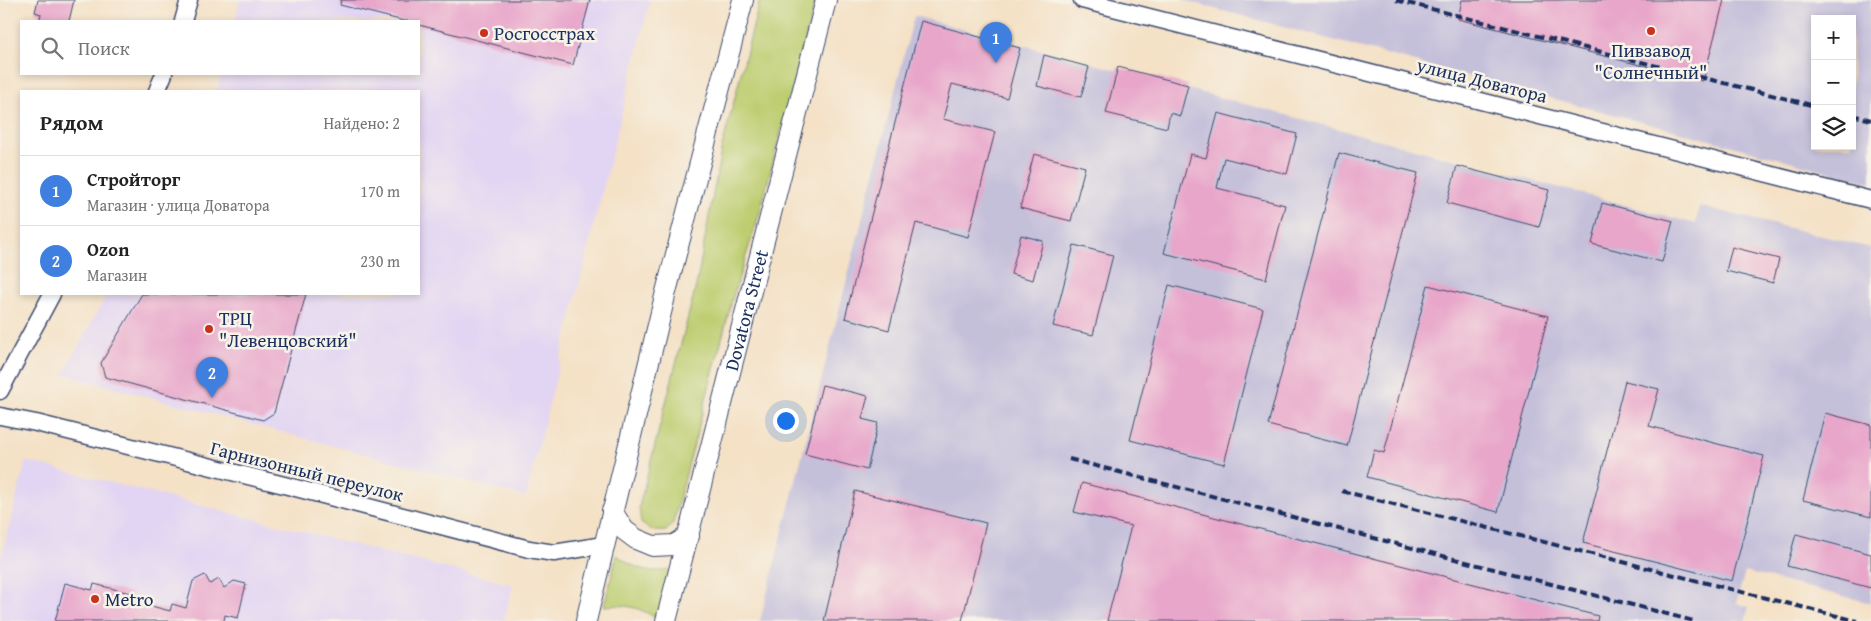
<!DOCTYPE html>
<html lang="ru">
<head>
<meta charset="utf-8">
<style>
  body { margin:0; font-family:"Gentium Book Plus",serif; background:#f2f2f2; color:#222 }
  .controls { position:absolute; right:15px; top:15px; display:grid; overflow:hidden; border-radius:0px; box-shadow:0 2px 8px #0003 }
  .controls button { width:45px; height:45px; display:grid; place-items:center; padding:0; border:0; border-bottom:1px solid #e0e0e0; background:#fff; color:#222; font:25px sans-serif }
  .you { position:absolute; left:785px; top:420px; width:18px; height:18px; margin:-12px; border:4px solid #fff; border-radius:50%; background:#1a73e8; box-shadow:0 0 0 8px #1a73e833 }
  .badge { display:grid; place-items:center; width:32px; height:32px; border-radius:50%; background:#7c3aed; color:#fff; font-size:16px; font-weight:700 }
  .pin { position:absolute; translate:-50% -41px; filter:drop-shadow(0 1px 2px #0008) }
  .pin::after { content:''; position:absolute; top:26px; width:18px; height:15px; background:inherit; clip-path:polygon(0 0,100% 0,50% 100%) }
  .list { margin:0; padding:0; list-style:none }
  h2 { display:flex; justify-content:space-between; align-items:center; height:65px; margin:0; padding:0 20px; font-size:21px }
  h2 small { font-size:16px; font-weight:400; color:#767676 }
  .list li { display:grid; grid-template-columns:32px 1fr auto; gap:15px; align-items:center; box-sizing:border-box; height:70px; padding:0 20px; border-top:1px solid #e0e0e0 }
  .list b { display:block; font-size:19px; white-space:nowrap }
  .list p { margin:0; font-size:16px; white-space:nowrap; color:#767676 }
  .list em { font-size:16px; font-style:normal; color:#767676 }
  .icon { flex:none; width:28px; height:28px; fill:none; stroke:currentColor; stroke-width:2; stroke-linecap:round; stroke-linejoin:round }
  .map { position:relative; flex:none; width:1871px; height:621px; overflow:hidden }
  .search { position:absolute; background:#fff; box-shadow:0 2px 8px #0003; left:20px; top:20px; width:400px; height:55px; display:flex; align-items:center; gap:12px; box-sizing:border-box; padding:0 18px; border-radius:0px; color:#767676; font-size:19px }
  .panel { position:absolute; background:#fff; box-shadow:0 2px 8px #0003; left:20px; top:90px; width:400px; height:205px; border-radius:0px }
  .map>svg:first-child { display:block }
</style>
</head>
<body>
<div class="map">
<svg width="1871" height="621" viewBox="0 0 1871 621">
  <rect width="100%" height="100%" fill="#f7f3e8"/>
  <filter id="ink" filterUnits="userSpaceOnUse"><feTurbulence type="fractalNoise" baseFrequency=".02" numOctaves="2"/><feDisplacementMap in="SourceGraphic" scale="10" xChannelSelector="R" yChannelSelector="G"/><feConvolveMatrix kernelMatrix="1 2 1 2 8 2 1 2 1" color-interpolation-filters="sRGB"/></filter>
  <filter id="wash" filterUnits="userSpaceOnUse"><feTurbulence type="fractalNoise" baseFrequency=".0096" numOctaves="4" result="noise"/><feDisplacementMap in="SourceGraphic" scale="20" xChannelSelector="R" yChannelSelector="G"/><feGaussianBlur stdDeviation="1.12" result="paint"/><feColorMatrix in="noise" values="0 0 0 0 0 0 0 0 0 0 0 0 0 0 0 0 0 1.4 0 .05"/><feComposite in="paint" operator="in"/></filter>
  <g filter="url(#wash)">
    <rect width="100%" height="100%" fill="#f4e1c6"/>
    <!-- built -->
    <g fill="#e2d4f3">
      <path d="M 240,0 L 650,0 L 526,497 L 63,374 L 107,294 L 419,294 L 419,91 L 217,91 L 221,74 L 419,74 L 419,21 L 235,21 Z"/>
      <path d="M 26,461 L 513,585 L 504,621 L 0,621 L 0,561 Z"/>
    </g>
    <!-- industrial -->
    <g fill="#c5c0da" fill-rule="evenodd">
      <path d="M 1182,0 L 1871,0 L 1871,183 ZM 1815,19 L 1852,19 L 1852,146 L 1815,146 Z"/>
      <path d="M 914,16 L 1696,224 L 1699,206 L 1871,248 L 1871,603 L 1745,572 L 1736,603 L 1749,607 L 1745,621 L 760,621 Z"/>
    </g>
    <!-- green -->
    <g fill="#bdcd6f" stroke="#6c7e66">
      <path d="M 760,0 L 816,0 L 757,222 L 734,293 L 673,523 L 666,531 C 656,532 649,530 641,523 L 639,507 L 697,282 L 721,151 Z"/>
      <path d="M 617,555 C 635,569 647,573 671,570 L 658,620 C 641,607 625,604 604,606 Z"/>
    </g>
    <g id="blocks">
      <!-- building -->
      <g fill="#e8a6ca">
        <path d="M 38,0 L 74,0 L 69,21 L 39,21 L 41,14 L 35,12 Z"/>
        <path d="M 341,0 L 590,0 L 573,65 L 419,25 L 419,21 L 404,21 L 340,5 Z"/>
        <path d="M 1462,0 L 1724,0 L 1703,81 L 1458,19 Z"/>
        <path d="M 921,21 L 1020,48 L 1007,98 L 952,84 L 943,119 L 995,132 L 968,237 L 916,223 L 889,330 L 845,318 Z"/>
        <path d="M 1044,55 L 1089,67 L 1081,97 L 1037,86 Z"/>
        <path d="M 1118,67 L 1188,85 L 1180,116 L 1170,113 L 1167,128 L 1106,113 Z"/>
        <path d="M 1218,113 L 1297,134 L 1287,174 L 1224,158 L 1217,188 L 1285,205 L 1266,279 L 1164,253 L 1190,154 L 1206,158 Z"/>
        <path d="M 1339,153 L 1418,173 L 1347,446 L 1268,425 Z"/>
        <path d="M 1034,154 L 1085,167 L 1071,221 L 1020,208 Z"/>
        <path d="M 1457,166 L 1549,190 L 1539,227 L 1447,203 Z"/>
        <path d="M 1602,203 L 1673,221 L 1662,262 L 1592,244 Z"/>
        <path d="M 1021,235 L 1043,241 L 1033,280 L 1011,274 Z"/>
        <path d="M 1074,245 L 1113,255 L 1093,335 L 1053,326 Z"/>
        <path d="M 1732,247 L 1779,259 L 1773,283 L 1726,271 Z"/>
        <path d="M 1169,285 L 1263,309 L 1224,464 L 1130,440 Z"/>
        <path d="M 1428,285 L 1548,316 L 1498,512 L 1367,477 L 1374,450 L 1384,453 Z"/>
        <path d="M 142,294 L 306,294 L 274,413 L 263,420 L 105,377 L 101,363 Z"/>
        <path d="M 1625,381 L 1659,389 L 1649,426 L 1764,456 L 1732,581 L 1583,543 Z"/>
        <path d="M 822,385 L 868,396 L 862,419 L 878,423 L 867,470 L 805,454 Z"/>
        <path d="M 1825,413 L 1871,425 L 1871,517 L 1803,500 Z"/>
        <path d="M 1082,483 L 1598,616 L 1597,621 L 1107,621 L 1131,526 L 1074,512 Z"/>
        <path d="M 855,491 L 986,523 L 962,621 L 824,621 Z"/>
        <path d="M 1796,534 L 1871,554 L 1871,588 L 1787,566 Z"/>
        <path d="M 205,575 L 210,584 L 219,579 L 224,588 L 234,581 L 246,584 L 238,618 L 225,615 L 224,621 L 55,621 L 65,583 L 92,590 L 94,584 L 122,591 L 131,593 L 129,600 L 170,611 L 172,604 L 186,608 L 193,581 Z"/>
      </g>
    </g>
  </g>
  <g filter="url(#ink)">
    <use href="#blocks" fill-opacity="0" stroke="#3c4a6e" stroke-width="1"/>
    <g fill="none" stroke-linecap="round" stroke-linejoin="round">
      <!-- minor casing -->
      <g stroke="#3c4a6e" stroke-width="19">
        <g id="minor">
          <path d="M 1082,0 L 1871,200"/>
          <path d="M 183,21 L 189,0"/>
          <path d="M 157,91 L 164,74"/>
          <path d="M 0,391 L 52,294"/>
          <path d="M 0,416 L 36,423 L 288,486 L 529,549 L 554,553 L 604,545"/>
        </g>
      </g>
      <!-- tertiary casing -->
      <g stroke="#3c4a6e" stroke-width="22">
        <g id="tertiary">
          <path d="M 612,511 L 624,530 L 636,539 L 653,546 L 674,545 L 689,536"/>
          <path d="M 586,621 L 666,292 L 743,0"/>
          <path id="s1" d="M 666,621 L 826,0"/>
        </g>
      </g>
      <!-- minor -->
      <use href="#minor" stroke="#fff" stroke-width="16"/>
      <!-- tertiary -->
      <use href="#tertiary" stroke="#fff" stroke-width="20"/>
      <!-- rail -->
      <g stroke="#1b2f5e" stroke-width="4" stroke-dasharray="8 4" stroke-linecap="butt">
        <path d="M 1396,0 L 1815,106"/>
        <path d="M 1852,115 L 1871,120"/>
        <path d="M 1069,459 L 1694,621"/>
        <path d="M 1342,491 L 1857,621"/>
      </g>
    </g>
  </g>
  <!-- markers -->
  <g fill="#c8321e" stroke="#f7f3e8" stroke-width="2">
    <circle cx="1651" cy="31" r="5"/>
    <circle cx="484" cy="33" r="5"/>
    <circle cx="209" cy="329" r="5"/>
    <circle cx="95" cy="599" r="5"/>
  </g>
  <g text-anchor="middle" stroke-width="5" stroke-linejoin="round" paint-order="stroke">
    <!-- poi labels -->
    <g font-size="19" fill="#1b2f5e" stroke="#f7f3e8" text-anchor="start">
      <text x="494" y="40">Росгосстрах</text>
      <text x="1651" y="57" text-anchor="middle">Пивзавод<tspan x="1651" dy="22">"Солнечный"</tspan></text>
      <text x="219" y="325">ТРЦ<tspan x="219" dy="22">"Левенцовский"</tspan></text>
      <text x="105" y="606">Metro</text>
    </g>
    <!-- street labels -->
    <g font-size="19" fill="#1b2f5e" stroke="#f7f3e8">
      <text transform="translate(1482 80) rotate(14)" y="7">улица Доватора</text>
      <text dy="7" stroke="none"><textPath href="#s1" startOffset="321">Dovatora Street</textPath></text>
      <text transform="translate(307 471) rotate(14)" y="7">Гарнизонный переулок</text>
    </g>
  </g>
</svg>
<div class="controls">
<button>+</button>
<button>−</button>
<button><svg class="icon" aria-label="layers" viewBox="0 0 24 24"><path d="M12 4l9 5-9 5-9-5zM3 14l9 5 9-5"/></svg></button>
</div>
<div class="you"></div>
<div class="pin badge" style="left:996px;top:63px;background:#3f7fe0">1</div>
<div class="pin badge" style="left:212px;top:398px;background:#3f7fe0">2</div>
<div class="search"><svg class="icon" aria-label="search" viewBox="0 0 24 24"><circle cx="10" cy="10" r="6"/><path d="M15 15l6 6"/></svg>Поиск</div>
<section class="panel">
<h2>Рядом<small>Найдено: 2</small></h2>
<ul class="list">
<li><span class="badge" style="background:#3f7fe0">1</span><div><b>Стройторг</b><p>Магазин · улица Доватора</p></div><em>170 m</em></li>
<li><span class="badge" style="background:#3f7fe0">2</span><div><b>Ozon</b><p>Магазин</p></div><em>230 m</em></li>
</ul>
</section>
</div>
</body>
</html>
